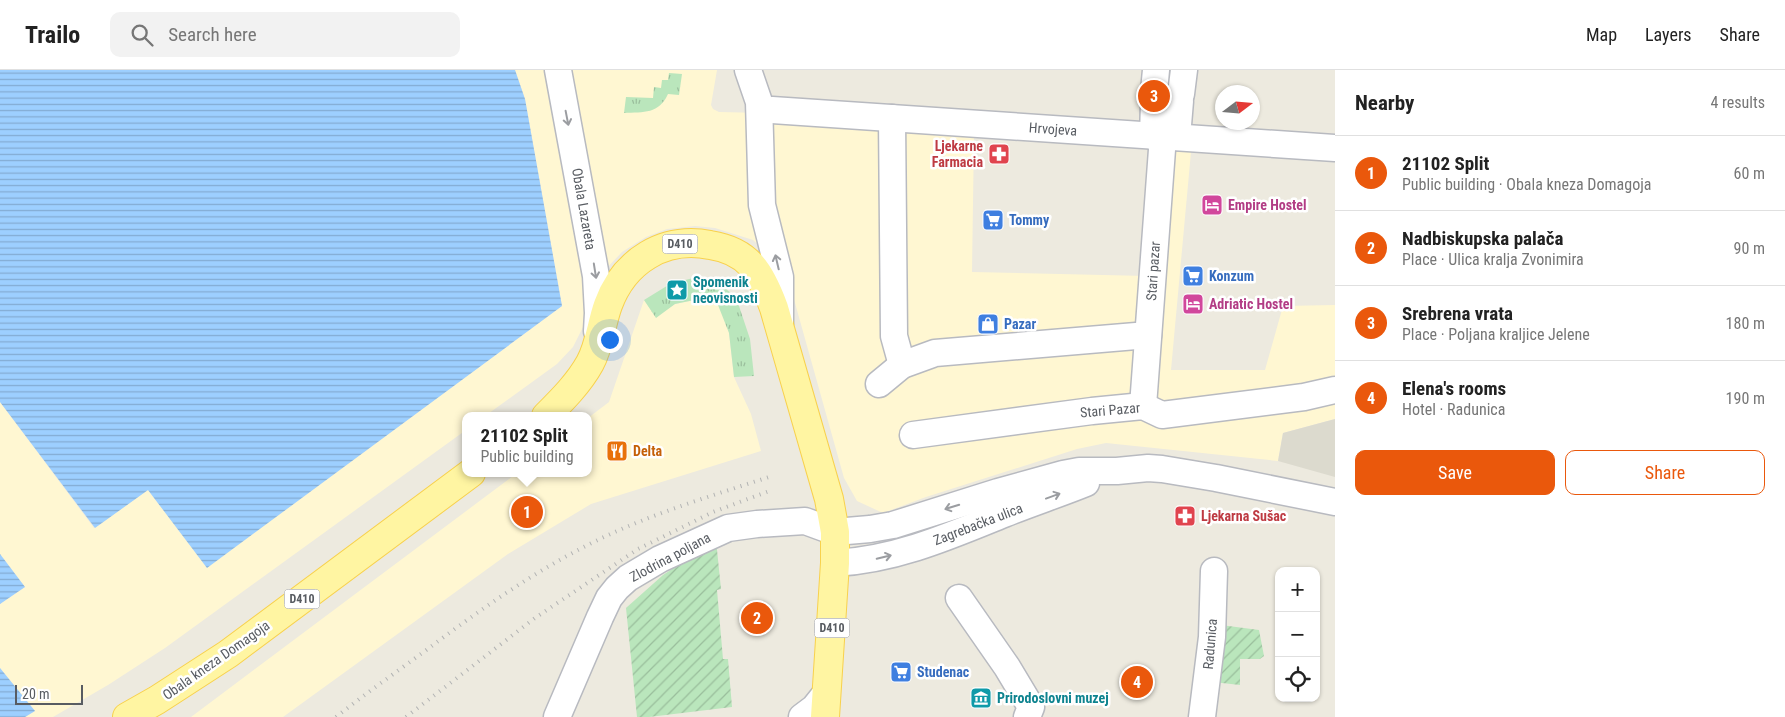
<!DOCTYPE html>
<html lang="en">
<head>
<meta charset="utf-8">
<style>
  body { margin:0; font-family:"Roboto Condensed",sans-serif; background:#f2f2f2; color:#222 }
  .controls { position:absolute; right:15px; bottom:15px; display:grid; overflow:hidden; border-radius:10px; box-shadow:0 1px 4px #0004 }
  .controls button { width:45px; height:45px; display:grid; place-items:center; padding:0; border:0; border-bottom:1px solid #e0e0e0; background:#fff; color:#222; font:25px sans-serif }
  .compass { position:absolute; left:1215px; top:15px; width:45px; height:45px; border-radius:50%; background:#fff; box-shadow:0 1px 4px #0004; rotate:74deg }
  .scale { position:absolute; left:15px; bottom:12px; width:68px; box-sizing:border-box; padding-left:5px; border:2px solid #585c62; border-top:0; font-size:14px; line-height:18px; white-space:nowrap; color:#585c62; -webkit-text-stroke:4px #fff; paint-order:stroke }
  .you { position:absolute; left:609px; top:269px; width:18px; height:18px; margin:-12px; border:4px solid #fff; border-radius:50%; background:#1a73e8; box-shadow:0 0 0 8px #1a73e833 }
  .badge { display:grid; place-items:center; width:32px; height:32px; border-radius:50%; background:#ea580c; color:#fff; font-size:16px; font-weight:700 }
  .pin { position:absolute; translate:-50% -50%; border:2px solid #fff; box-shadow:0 1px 5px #0006 }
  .popup { position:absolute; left:462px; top:342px; width:130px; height:65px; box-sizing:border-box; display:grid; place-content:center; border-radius:10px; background:#fff; filter:drop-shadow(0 1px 4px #0005); font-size:16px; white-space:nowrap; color:#767676 }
  .popup b { font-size:19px; color:#222 }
  .popup::after { content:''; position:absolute; left:50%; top:100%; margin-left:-10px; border:10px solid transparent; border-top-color:#fff }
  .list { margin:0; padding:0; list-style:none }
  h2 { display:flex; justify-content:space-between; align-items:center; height:65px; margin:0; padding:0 20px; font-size:21px }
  h2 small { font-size:16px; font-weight:400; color:#767676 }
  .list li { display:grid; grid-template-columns:32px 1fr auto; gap:15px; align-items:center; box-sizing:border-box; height:75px; padding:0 20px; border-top:1px solid #e0e0e0 }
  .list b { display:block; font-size:19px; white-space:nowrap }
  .list p { margin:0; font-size:16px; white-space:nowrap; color:#767676 }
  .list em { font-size:16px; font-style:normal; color:#767676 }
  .actions { display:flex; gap:10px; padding:15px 20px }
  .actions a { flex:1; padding:11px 0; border:1px solid #ea580c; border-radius:10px; text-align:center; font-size:18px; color:#ea580c }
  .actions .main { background:#ea580c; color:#fff }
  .icon { flex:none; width:28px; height:28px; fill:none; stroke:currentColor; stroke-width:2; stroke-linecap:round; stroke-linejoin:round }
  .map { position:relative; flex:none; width:1335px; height:647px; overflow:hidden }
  header { display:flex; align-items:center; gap:30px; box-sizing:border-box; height:70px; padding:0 25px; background:#fff; border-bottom:1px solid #e0e0e0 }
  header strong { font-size:24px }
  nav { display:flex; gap:28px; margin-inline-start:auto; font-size:18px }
  .search { width:350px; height:45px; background:#f2f2f2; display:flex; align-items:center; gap:12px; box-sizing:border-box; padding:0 18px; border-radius:10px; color:#767676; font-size:19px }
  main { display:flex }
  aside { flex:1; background:#fff }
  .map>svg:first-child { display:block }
</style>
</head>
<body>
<header>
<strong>Trailo</strong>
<div class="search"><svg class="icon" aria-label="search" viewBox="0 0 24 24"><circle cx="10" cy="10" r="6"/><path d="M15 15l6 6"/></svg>Search here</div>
<nav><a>Map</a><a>Layers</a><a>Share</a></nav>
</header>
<main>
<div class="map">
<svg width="1335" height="647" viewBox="0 0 1335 647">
  <defs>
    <pattern id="grass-tufts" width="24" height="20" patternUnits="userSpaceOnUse" patternTransform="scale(1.25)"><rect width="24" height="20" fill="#bae6bc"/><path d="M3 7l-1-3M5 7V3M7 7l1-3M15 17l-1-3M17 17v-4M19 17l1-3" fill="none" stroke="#9abe9c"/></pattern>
    <pattern id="garden-furrows" width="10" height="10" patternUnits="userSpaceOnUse" patternTransform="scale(1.25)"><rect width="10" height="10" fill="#bae6bc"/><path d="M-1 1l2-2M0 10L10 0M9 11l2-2" fill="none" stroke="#9abe9c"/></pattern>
    <pattern id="water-rules" width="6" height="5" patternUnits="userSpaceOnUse" patternTransform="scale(1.25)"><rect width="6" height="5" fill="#9dcfff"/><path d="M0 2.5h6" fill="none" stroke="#83abd2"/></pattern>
  </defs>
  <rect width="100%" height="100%" fill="#edeadf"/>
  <!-- commercial -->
  <g fill="#fff7d2">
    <path d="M 515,0 L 717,0 L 711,35 L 713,39 L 719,42 L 765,43 L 974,65 L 972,202 L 1147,206 L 1151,77 L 1191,82 L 1171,300 L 1265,300 L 1283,236 L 1335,235 L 1335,349 L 1283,363 L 1278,391 L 1106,373 L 1077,379 L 926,427 L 883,443 L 857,431 L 844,408 L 788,208 L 773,188 L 753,170 L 715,158 L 695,156 L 667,159 L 646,167 L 622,182 L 605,200 L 585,236 L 583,257 L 573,277 L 557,294 L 485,346 L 466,346 L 466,360 L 165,578 L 108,615 L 53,647 L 25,647 L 35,641 L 0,598 L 0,534 L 25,517 L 0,484 L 0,332 L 94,458 L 148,420 L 207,497 L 562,236 L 525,29 Z"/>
    <path d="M 704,228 L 719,235 L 729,262 L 734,307 L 751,344 L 761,381 L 591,434 L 508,484 L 283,647 L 191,647 L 517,403 L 588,403 L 588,348 L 609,332 L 644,230 L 656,247 L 675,234 Z"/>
  </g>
  <!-- education -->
  <path fill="#dcdace" d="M 1335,349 L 1335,407 L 1278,391 L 1283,363 Z"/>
  <!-- grass -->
  <g fill="url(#grass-tufts)">
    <path d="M 669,3 L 682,4 L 679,25 L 668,24 C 659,44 644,42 624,43 L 626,27 L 653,28 L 654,17 L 661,18 L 662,10 L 668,10 Z"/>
    <path d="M 693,208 L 717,212 L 736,227 L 750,269 L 754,306 L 734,307 L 729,263 L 718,235 L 704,228 L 675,234 L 656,248 L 644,230 L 670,214 Z"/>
  </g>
  <!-- garden -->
  <g fill="url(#garden-furrows)">
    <path d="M 716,470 L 721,519 L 717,520 L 723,589 L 728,589 L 732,637 L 649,647 L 637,647 L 626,538 L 663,505 Z"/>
    <path d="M 1221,555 L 1259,560 L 1264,586 L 1260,589 L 1240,589 L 1240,615 L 1213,612 Z"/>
  </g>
  <!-- water -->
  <g fill="url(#water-rules)">
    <path d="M 0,0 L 515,0 L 525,29 L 562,236 L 207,498 L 148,420 L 95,458 L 0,332 Z"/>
    <path d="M 0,484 L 25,517 L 0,534 Z"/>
    <path d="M 0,598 L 35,641 L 25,647 L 0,647 Z"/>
  </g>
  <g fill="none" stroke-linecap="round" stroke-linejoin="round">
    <!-- minor casing -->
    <g stroke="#b8bac0" stroke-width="29">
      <g id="minor">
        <path d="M 558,0 L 596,206 L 598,243 L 597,261"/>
        <path d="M 748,0 L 759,32 L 762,135 L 780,207 L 780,254"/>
        <path d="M 1154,21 L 1156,0"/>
        <path d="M 1181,24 L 1184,0"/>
        <path d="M 772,40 L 1335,78"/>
        <path d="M 892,48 L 894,266 L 902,295"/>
        <path d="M 1153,66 L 1154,33"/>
        <path d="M 1177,67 L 1180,31"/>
        <path d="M 879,314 L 902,295 L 935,283 L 1148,265"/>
        <path d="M 1143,336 L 1163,66"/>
        <path d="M 913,365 L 1092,341 L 1143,336 L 1162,345 L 1304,327 L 1335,320"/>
        <path d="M 835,493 C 895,490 950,466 1004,444 C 1031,433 1059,424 1086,413"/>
        <path d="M 959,528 L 1007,597 L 1031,637 L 1027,647"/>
        <path d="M 557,647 L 600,547 L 609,528 L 617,518 L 628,508 L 660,489 L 728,458 L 757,454 L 805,451 L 835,462 L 870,459 L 893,455 L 998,422 L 1063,404 L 1079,401 L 1117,401 L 1148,398 L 1162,399 L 1216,408 L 1335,432"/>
        <path d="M 802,647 L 814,638 L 826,623"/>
        <path d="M 1202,647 L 1212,567 L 1214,501"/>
      </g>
    </g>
    <!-- major casing -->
    <g stroke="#f8d14d" stroke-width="30">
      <g id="major">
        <path d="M 546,346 C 562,330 579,313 590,293 C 600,275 601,254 608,235 C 624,191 664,166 710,175 C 749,181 761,203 774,238 L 829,429 L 835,462 L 835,493 L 825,647"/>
        <path d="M 127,647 L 157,630 L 228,584 L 471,403"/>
      </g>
    </g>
    <!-- minor -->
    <use href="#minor" stroke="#fff" stroke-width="26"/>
    <!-- major -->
    <use href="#major" stroke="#fff5a2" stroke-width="28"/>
    <!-- rail -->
    <g stroke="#b2b3b3" stroke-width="4" stroke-dasharray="1 6" stroke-linecap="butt">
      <path d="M 336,647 C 365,624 395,603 425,581 C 481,539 540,497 604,467 C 657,442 714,425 769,407"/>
      <path d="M 406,647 L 535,548 L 638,479 L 713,442 L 772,420"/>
    </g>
  </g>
  <!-- one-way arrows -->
  <defs><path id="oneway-shaft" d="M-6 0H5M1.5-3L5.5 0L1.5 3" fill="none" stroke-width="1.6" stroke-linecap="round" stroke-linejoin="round" transform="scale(1.25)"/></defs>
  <g stroke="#9b9da1">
    <use href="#oneway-shaft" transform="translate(567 48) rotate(79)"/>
    <use href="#oneway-shaft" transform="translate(777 192) rotate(-103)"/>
    <use href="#oneway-shaft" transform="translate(595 201) rotate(81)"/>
    <use href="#oneway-shaft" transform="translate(1053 426) rotate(-20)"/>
    <use href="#oneway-shaft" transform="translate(952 437) rotate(163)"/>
    <use href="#oneway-shaft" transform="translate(884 487) rotate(-13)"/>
  </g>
  <!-- icons -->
  <defs>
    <g id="pharmacy-square" transform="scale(1.125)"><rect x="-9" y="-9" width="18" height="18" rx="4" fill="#e0444e" stroke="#fff"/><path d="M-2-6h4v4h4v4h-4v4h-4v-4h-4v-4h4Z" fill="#fff"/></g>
    <g id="hotel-square" transform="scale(1.125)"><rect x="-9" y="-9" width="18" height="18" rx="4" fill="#d1479c" stroke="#fff"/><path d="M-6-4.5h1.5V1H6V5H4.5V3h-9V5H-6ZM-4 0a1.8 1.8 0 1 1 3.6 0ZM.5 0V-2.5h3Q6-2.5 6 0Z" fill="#fff"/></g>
    <g id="supermarket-square" transform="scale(1.125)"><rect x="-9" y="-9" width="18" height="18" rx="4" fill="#3f7fe0" stroke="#fff"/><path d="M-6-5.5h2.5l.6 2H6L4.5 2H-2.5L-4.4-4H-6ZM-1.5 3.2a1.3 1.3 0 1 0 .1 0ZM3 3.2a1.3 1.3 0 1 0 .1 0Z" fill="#fff"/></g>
    <g id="sight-square" transform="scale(1.125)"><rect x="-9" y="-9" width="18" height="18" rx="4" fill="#0f9aa8" stroke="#fff"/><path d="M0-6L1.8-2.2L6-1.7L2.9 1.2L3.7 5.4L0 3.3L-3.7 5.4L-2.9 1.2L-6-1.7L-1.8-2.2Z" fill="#fff"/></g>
    <g id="shop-square" transform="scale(1.125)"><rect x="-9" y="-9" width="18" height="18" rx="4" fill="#3f7fe0" stroke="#fff"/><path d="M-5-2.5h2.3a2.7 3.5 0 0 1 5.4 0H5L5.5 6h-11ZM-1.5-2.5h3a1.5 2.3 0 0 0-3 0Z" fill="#fff"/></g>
    <g id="restaurant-square" transform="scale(1.125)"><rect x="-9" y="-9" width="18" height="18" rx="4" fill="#e8710a" stroke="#fff"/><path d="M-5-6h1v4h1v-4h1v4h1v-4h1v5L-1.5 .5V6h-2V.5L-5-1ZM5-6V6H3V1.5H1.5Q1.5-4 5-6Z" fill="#fff"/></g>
    <g id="museum-square" transform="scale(1.125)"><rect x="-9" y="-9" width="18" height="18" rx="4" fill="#0f9aa8" stroke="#fff"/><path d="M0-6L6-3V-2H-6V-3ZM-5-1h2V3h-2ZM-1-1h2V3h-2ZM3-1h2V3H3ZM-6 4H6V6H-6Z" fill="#fff"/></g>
  </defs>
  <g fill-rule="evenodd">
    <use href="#pharmacy-square" x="999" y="84"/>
    <use href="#hotel-square" x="1212" y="135"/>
    <use href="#supermarket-square" x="993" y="150"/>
    <use href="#supermarket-square" x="1193" y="206"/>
    <use href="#sight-square" x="677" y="220"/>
    <use href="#hotel-square" x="1193" y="234"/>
    <use href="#shop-square" x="988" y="254"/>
    <use href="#restaurant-square" x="617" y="381"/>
    <use href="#pharmacy-square" x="1185" y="446"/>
    <use href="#supermarket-square" x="901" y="602"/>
    <use href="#museum-square" x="981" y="628"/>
  </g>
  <g text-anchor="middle" stroke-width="5" stroke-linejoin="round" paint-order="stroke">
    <!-- shield labels -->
    <g fill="#fff" stroke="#8a8d91" stroke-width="1">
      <rect x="662.5" y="164.5" width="35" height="19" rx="4"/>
      <rect x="284.5" y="519.5" width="35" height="19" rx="4"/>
      <rect x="814.5" y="548.5" width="35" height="19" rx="4"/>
    </g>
    <g font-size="12" font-weight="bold" fill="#585c62">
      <text x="680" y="178">D410</text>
      <text x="302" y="533">D410</text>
      <text x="832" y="562">D410</text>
    </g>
    <!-- street labels -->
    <g font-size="14" fill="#585c62" stroke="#fff">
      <text transform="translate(1053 59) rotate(4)" y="5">Hrvojeva</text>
      <text transform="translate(584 139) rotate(80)" y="5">Obala Lazareta</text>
      <text transform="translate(1153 201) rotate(-86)" y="5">Stari pazar</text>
      <text transform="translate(1110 340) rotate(-5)" y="5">Stari Pazar</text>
      <text transform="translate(978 454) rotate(-21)" y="5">Zagrebačka ulica</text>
      <text transform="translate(670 487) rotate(-28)" y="5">Zlodrina poljana</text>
      <text transform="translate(1210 574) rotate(-85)" y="5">Radunica</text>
      <text transform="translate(216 590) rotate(-35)" y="5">Obala kneza Domagoja</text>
    </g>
    <!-- health labels -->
    <g font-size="14" font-weight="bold" fill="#be3a42" stroke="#fff" text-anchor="end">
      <text x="983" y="81">Ljekarne<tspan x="983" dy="16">Farmacia</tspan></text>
      <text x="1201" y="451" text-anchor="start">Ljekarna Sušac</text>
    </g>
    <!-- hotel labels -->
    <g font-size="14" font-weight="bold" fill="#b23c85" stroke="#fff" text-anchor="start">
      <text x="1228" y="140">Empire Hostel</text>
      <text x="1209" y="239">Adriatic Hostel</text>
    </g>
    <!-- shop labels -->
    <g font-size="14" font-weight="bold" fill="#366cbe" stroke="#fff" text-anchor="start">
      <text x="1009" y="155">Tommy</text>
      <text x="1209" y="211">Konzum</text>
      <text x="1004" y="259">Pazar</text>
      <text x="917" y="607">Studenac</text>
    </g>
    <!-- culture labels -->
    <g font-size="14" font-weight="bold" fill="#0d838f" stroke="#fff" text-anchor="start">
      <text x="693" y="217">Spomenik<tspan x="693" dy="16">neovisnosti</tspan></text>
      <text x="997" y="633">Prirodoslovni muzej</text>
    </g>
    <!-- food labels -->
    <g font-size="14" font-weight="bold" fill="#c56008" stroke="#fff" text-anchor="start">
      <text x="633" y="386">Delta</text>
    </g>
  </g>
</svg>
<div class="controls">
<button>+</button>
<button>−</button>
<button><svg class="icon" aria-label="locate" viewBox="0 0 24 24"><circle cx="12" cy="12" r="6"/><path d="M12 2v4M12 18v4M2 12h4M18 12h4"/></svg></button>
</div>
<svg class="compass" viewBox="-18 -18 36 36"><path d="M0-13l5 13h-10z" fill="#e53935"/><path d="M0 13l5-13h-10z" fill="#767676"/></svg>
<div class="scale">20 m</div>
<div class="you"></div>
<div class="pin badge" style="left:527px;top:442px">1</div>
<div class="popup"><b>21102 Split</b>Public building</div>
<div class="pin badge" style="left:757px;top:548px">2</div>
<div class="pin badge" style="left:1154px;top:26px">3</div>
<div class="pin badge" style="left:1137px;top:612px">4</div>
</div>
<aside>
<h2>Nearby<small>4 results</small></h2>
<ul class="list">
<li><span class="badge">1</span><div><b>21102 Split</b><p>Public building · Obala kneza Domagoja</p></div><em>60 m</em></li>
<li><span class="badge">2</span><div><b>Nadbiskupska palača</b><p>Place · Ulica kralja Zvonimira</p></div><em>90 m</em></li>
<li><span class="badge">3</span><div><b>Srebrena vrata</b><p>Place · Poljana kraljice Jelene</p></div><em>180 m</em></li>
<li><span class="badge">4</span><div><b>Elena's rooms</b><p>Hotel · Radunica</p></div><em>190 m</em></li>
</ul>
<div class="actions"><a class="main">Save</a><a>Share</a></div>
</aside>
</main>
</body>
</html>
